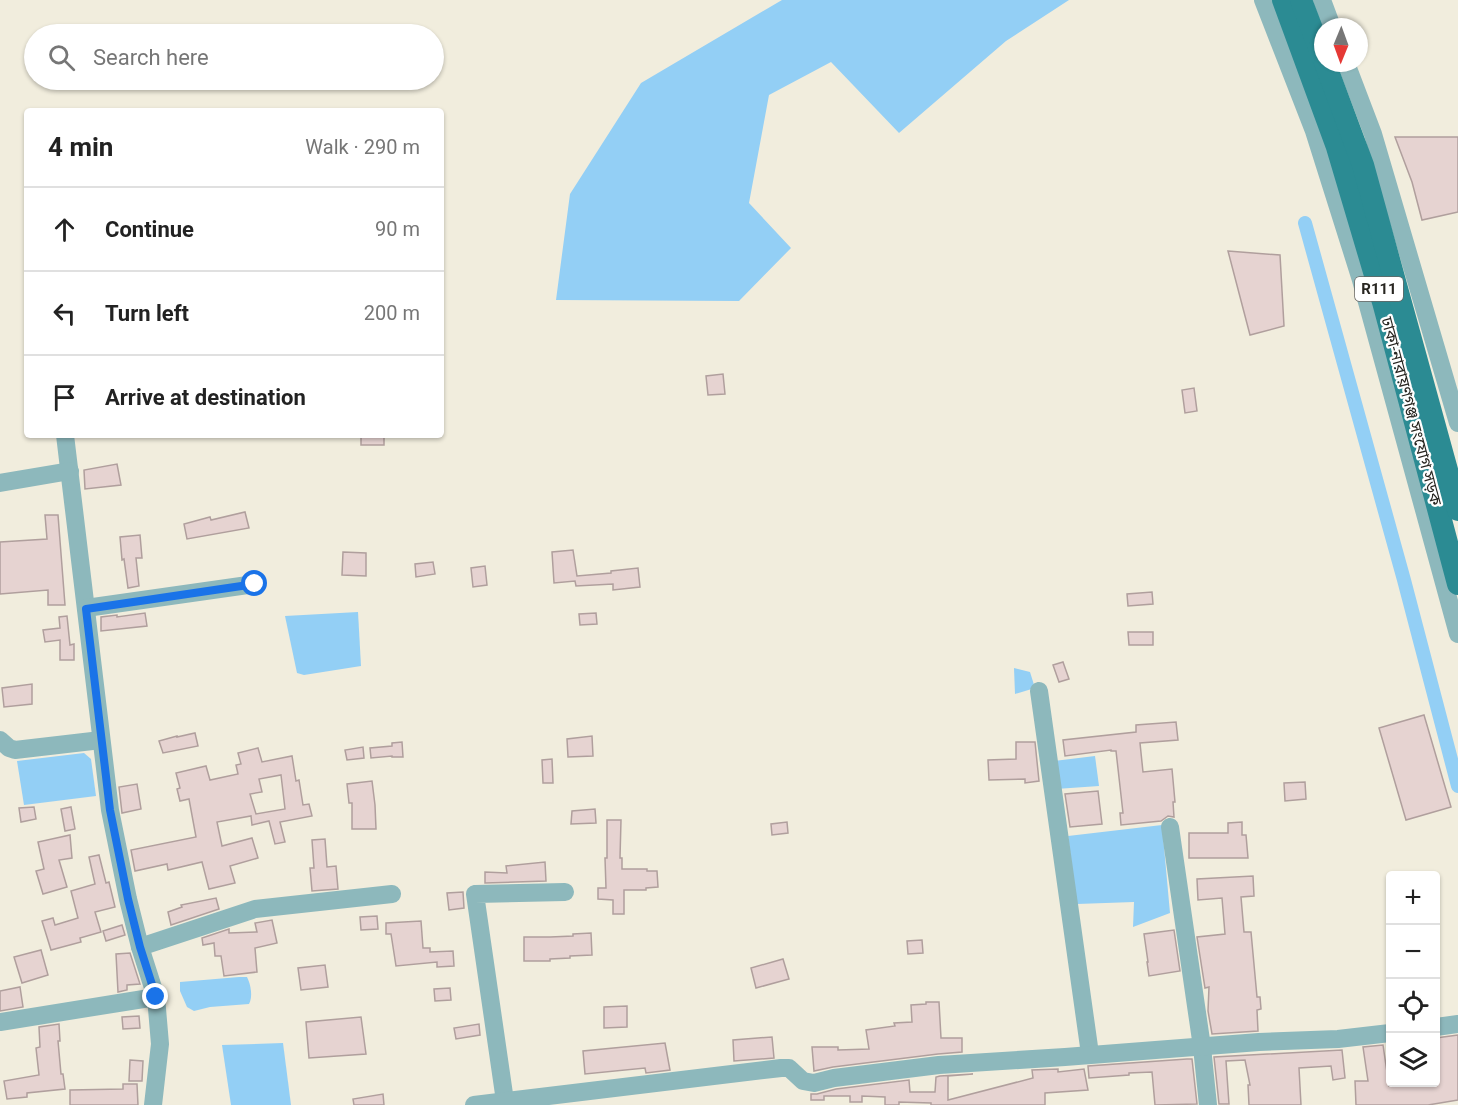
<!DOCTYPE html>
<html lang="en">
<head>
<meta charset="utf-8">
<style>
  body { margin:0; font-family:Roboto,"Noto Sans Bengali",sans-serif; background:#f2f2f2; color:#222 }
  .controls { position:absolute; right:18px; bottom:18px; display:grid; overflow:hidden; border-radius:6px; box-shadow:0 2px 4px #0004 }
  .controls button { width:54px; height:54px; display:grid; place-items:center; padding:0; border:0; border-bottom:2px solid #e0e0e0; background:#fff; color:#222; font:30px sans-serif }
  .compass { position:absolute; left:1314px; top:18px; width:54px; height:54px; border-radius:50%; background:#fff; box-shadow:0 2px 4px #0004; rotate:181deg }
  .stop { position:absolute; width:18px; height:18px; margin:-14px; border:4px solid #1a73e8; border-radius:50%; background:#fff }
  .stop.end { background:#1a73e8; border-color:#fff; box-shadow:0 2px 6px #0008 }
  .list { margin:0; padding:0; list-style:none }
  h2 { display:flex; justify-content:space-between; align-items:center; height:78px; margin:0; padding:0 24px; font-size:26px }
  h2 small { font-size:20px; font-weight:400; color:#767676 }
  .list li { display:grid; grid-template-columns:39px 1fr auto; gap:18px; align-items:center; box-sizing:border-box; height:84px; padding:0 24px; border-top:2px solid #e0e0e0 }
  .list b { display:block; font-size:22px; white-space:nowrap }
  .list em { font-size:20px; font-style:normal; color:#767676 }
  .icon { flex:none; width:33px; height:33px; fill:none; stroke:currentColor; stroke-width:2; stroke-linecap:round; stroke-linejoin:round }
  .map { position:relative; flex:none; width:1458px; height:1105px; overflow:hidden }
  .search { position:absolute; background:#fff; box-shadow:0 2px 4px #0004; left:24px; top:24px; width:420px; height:66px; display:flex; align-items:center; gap:15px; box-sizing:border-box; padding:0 21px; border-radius:33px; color:#767676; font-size:22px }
  .panel { position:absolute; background:#fff; box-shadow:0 2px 4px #0004; left:24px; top:108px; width:420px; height:330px; border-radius:6px }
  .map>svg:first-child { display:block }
</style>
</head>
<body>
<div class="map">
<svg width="1458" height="1105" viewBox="0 0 1458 1105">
  <rect width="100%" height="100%" fill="#f1eddd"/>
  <!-- water -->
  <g fill="#93cff5">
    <path d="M 782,0 L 1069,0 L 1006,41 L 899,133 L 831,62 L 769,95 L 749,203 L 791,248 L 739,301 L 556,300 L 570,194 L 641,83 Z"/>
    <path d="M 358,612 L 361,666 L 304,675 L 297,673 L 285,616 Z"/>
    <path d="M 1014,668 L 1030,672 L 1035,688 L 1015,694 Z"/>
    <path d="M 84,753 L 91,759 L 96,796 L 24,805 L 17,761 Z"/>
    <path d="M 1095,756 L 1099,786 L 1056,789 L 1054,761 Z"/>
    <path d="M 1162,825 L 1170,913 L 1133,927 L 1134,902 L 1077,904 L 1068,836 Z"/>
    <path d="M 239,977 L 247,977 C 251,985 253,997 249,1004 L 210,1007 L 194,1011 L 187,1007 L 180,991 L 180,982 Z"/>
    <path d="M 283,1043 L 291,1105 L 231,1105 L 222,1045 Z"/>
  </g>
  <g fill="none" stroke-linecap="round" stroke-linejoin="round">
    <!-- canal -->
    <path stroke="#93cff5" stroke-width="14" d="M 1305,223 L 1404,580 L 1458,786"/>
  </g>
  <!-- building -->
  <g fill="#e6d3d1" stroke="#b09f9d" stroke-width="1.5" fill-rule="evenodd">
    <path d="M 1395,137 L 1458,137 L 1458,212 L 1422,220 L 1412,182 Z"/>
    <path d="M 1228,251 L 1280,255 L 1284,326 L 1250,335 Z"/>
    <path d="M 723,374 L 725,394 L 708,395 L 706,376 Z"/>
    <path d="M 1194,388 L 1197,411 L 1185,413 L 1182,390 Z"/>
    <rect x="361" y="435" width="23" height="10"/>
    <path d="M 117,464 L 121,485 L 85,489 L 84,470 Z"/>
    <path d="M 245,512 L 249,528 L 187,539 L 184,524 L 210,517 L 211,520 Z"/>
    <path d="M 45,515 L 58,515 L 65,605 L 48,605 L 48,590 L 0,594 L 0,542 L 47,539 Z"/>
    <path d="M 140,535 L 142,558 L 136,558 L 139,586 L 128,588 L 124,559 L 122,560 L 120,537 Z"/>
    <path d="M 573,550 L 577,576 L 611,573 L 611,571 L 638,568 L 640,587 L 613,590 L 613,584 L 576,586 L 575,581 L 554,583 L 552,552 Z"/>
    <path d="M 343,552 L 366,553 L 366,576 L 342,575 Z"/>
    <path d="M 433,562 L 435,574 L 416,577 L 415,564 Z"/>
    <path d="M 485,566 L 487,585 L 473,587 L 471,568 Z"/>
    <path d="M 1152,592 L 1153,604 L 1128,606 L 1127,594 Z"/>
    <path d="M 145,613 L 147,626 L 101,631 L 101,617 L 117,615 L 117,617 Z"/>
    <path d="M 596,613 L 597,624 L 580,625 L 579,614 Z"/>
    <path d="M 67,616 L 70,645 L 74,644 L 74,660 L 60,660 L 60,640 L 45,642 L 43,630 L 60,628 L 59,617 Z"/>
    <path d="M 1128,632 L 1153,632 L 1153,645 L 1129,645 Z"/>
    <path d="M 1063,662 L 1069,679 L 1059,682 L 1053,665 Z"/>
    <path d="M 32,684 L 32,704 L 4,707 L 2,688 Z"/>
    <path d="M 1424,715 L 1451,807 L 1406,820 L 1379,728 Z"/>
    <path d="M 1176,722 L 1178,740 L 1140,743 L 1143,772 L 1172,769 L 1175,802 L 1173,802 L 1174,817 L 1168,816 L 1161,821 L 1121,825 L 1120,813 L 1123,813 L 1116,751 L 1111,751 L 1111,750 L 1065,756 L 1063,740 L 1136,732 L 1136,725 Z"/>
    <path d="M 195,733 L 198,746 L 163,753 L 159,741 L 177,736 L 177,737 Z"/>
    <path d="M 592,736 L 593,756 L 568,757 L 567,739 Z"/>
    <path d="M 402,742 L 403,757 L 392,757 L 392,756 L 371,758 L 370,748 L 392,746 L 392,743 Z"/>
    <path d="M 1016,742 L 1035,742 L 1039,781 L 1025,783 L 1025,779 L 989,780 L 988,760 L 1016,759 Z"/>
    <path d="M 363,747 L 364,758 L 347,760 L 345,750 Z"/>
    <path d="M 258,748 L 262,762 L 292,756 L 296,781 L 299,780 L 303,805 L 309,804 L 312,816 L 280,822 L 285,842 L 275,844 L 269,821 L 252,825 L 251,816 L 217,822 L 222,846 L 252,838 L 258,858 L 230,866 L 235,883 L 209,889 L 202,862 L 168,870 L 167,864 L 135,871 L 131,850 L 196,837 L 189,799 L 180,801 L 177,789 L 180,788 L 176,773 L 206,766 L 210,780 L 238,774 L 236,765 L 241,764 L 238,753 ZM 281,775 L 285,809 L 256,814 L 250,794 L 262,792 L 259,779 Z"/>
    <path d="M 552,759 L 553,783 L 543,783 L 542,760 Z"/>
    <path d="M 372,781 L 375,805 L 376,829 L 352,829 L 352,803 L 349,803 L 347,784 Z"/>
    <path d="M 1305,782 L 1306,799 L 1285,801 L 1284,783 Z"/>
    <path d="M 137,784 L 141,809 L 122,813 L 119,787 Z"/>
    <path d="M 1098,791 L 1102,824 L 1070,827 L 1065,794 Z"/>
    <path d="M 34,807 L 36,819 L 21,822 L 19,808 Z"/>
    <path d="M 71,807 L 75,829 L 65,831 L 61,809 Z"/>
    <path d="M 595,809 L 596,823 L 571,824 L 572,811 Z"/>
    <path d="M 607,820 L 621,820 L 620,858 L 622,858 L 622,869 L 647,869 L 647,871 L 657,871 L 658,887 L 646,888 L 646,890 L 624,890 L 624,914 L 613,914 L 613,900 L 598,899 L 598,888 L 606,888 L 605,858 L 607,858 Z"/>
    <path d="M 787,822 L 788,833 L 772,835 L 771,824 Z"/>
    <path d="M 1242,822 L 1242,835 L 1246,835 L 1248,858 L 1189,858 L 1189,833 L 1228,833 L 1228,823 Z"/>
    <path d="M 70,835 L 72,858 L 59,860 L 67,887 L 43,894 L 36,871 L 44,869 L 38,842 Z"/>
    <path d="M 325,839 L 327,867 L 336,866 L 338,889 L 312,891 L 310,868 L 314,868 L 312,840 Z"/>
    <path d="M 99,855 L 106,883 L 109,882 L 115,907 L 95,912 L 101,932 L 80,938 L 81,942 L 51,950 L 42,921 L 53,918 L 55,925 L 78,918 L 71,891 L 95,884 L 89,857 Z"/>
    <path d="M 545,862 L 546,881 L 485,883 L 485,872 L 507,873 L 506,866 Z"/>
    <path d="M 1253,876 L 1254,896 L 1241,897 L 1244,932 L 1251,932 L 1257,997 L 1260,997 L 1261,1009 L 1257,1010 L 1258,1031 L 1212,1034 L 1208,1011 L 1209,987 L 1205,988 L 1197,937 L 1225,934 L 1222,898 L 1198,900 L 1197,879 Z"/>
    <path d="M 463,892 L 464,908 L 449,910 L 447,893 Z"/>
    <path d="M 216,898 L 219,909 L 171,925 L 168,912 L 182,907 L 181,905 Z"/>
    <path d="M 377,916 L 378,929 L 361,930 L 360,917 Z"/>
    <path d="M 272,920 L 277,943 L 255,948 L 257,972 L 224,976 L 221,956 L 215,956 L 214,943 L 203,945 L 202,938 L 229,929 L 229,933 L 257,932 L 255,923 Z"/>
    <path d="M 421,921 L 423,948 L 430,948 L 430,952 L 453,951 L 454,966 L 437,967 L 437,962 L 396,966 L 391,934 L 386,934 L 386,923 Z"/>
    <path d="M 122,925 L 125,935 L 106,941 L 103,931 Z"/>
    <path d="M 1174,930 L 1180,971 L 1149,976 L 1147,962 L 1148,962 L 1144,934 Z"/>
    <path d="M 591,933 L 592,955 L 570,956 L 570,958 L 550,959 L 550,961 L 524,961 L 524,937 L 550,937 L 573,936 L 573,934 Z"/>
    <path d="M 922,940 L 923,953 L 908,954 L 907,941 Z"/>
    <path d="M 41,950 L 48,975 L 22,983 L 14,957 Z"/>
    <path d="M 130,953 L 140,984 L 127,985 L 127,990 L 118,992 L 116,954 Z"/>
    <path d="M 783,959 L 789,979 L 756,988 L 751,968 Z"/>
    <path d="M 325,965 L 328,987 L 301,990 L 298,968 Z"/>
    <path d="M 20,987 L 23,1007 L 0,1011 L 0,991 Z"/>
    <path d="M 450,988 L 451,1000 L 435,1001 L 434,989 Z"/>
    <path d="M 926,1002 L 939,1002 L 941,1038 L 962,1038 L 962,1052 L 938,1054 L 833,1067 L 814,1071 L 812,1047 L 838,1047 L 838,1050 L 869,1049 L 866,1030 L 895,1026 L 894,1023 L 912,1022 L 911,1005 L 926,1004 Z"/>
    <path d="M 627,1006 L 627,1027 L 604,1028 L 604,1007 Z"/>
    <path d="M 139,1016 L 140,1028 L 123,1029 L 122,1017 Z"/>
    <path d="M 361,1017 L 366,1054 L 309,1058 L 306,1022 Z"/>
    <path d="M 59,1024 L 60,1041 L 58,1041 L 61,1074 L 63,1074 L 65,1089 L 27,1093 L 27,1097 L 7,1099 L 4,1081 L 39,1075 L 36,1048 L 40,1047 L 39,1027 Z"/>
    <path d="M 479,1024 L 480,1035 L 456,1039 L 454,1028 Z"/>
    <path d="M 1458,1035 L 1458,1100 L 1428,1105 L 1356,1105 L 1355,1081 L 1368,1081 L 1363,1047 L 1383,1045 L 1389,1086 L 1419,1083 L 1436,1083 L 1436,1038 Z"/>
    <path d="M 772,1037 L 774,1058 L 734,1061 L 733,1040 Z"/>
    <path d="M 665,1043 L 670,1070 L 646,1073 L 645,1068 L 585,1074 L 583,1051 Z"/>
    <path d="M 1342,1050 L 1345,1078 L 1333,1080 L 1331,1066 L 1299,1068 L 1301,1105 L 1249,1105 L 1248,1085 L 1250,1085 L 1245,1060 L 1226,1061 L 1229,1104 L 1219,1104 L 1214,1057 Z"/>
    <path d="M 1187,1059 L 1192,1059 L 1197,1104 L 1155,1105 L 1152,1072 L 1129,1073 L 1129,1075 L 1089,1078 L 1088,1066 Z"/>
    <path d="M 130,1060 L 143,1061 L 142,1081 L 129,1081 Z"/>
    <path d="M 1058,1069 L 1058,1072 L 1084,1069 L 1088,1090 L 1045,1093 L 1045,1105 L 931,1105 L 931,1103 L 899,1102 L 899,1105 L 885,1105 L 885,1097 L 862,1096 L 862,1102 L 850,1102 L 850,1096 L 824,1096 L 824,1100 L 811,1100 L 811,1094 L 817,1094 L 836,1089 L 909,1080 L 910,1092 L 935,1092 L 936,1077 L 940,1076 L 973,1074 L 948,1076 L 948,1100 L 1033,1078 L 1032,1070 Z"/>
    <path d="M 123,1084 L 137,1084 L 138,1105 L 70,1105 L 70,1090 L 123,1089 Z"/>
    <path d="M 383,1094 L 384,1105 L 354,1105 L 353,1099 Z"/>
  </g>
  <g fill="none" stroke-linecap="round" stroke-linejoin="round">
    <!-- minor -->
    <g stroke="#8db8bc" stroke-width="18">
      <path d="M 1263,0 L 1314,131 L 1361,280 L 1458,634"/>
      <path d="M 1322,0 L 1332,27"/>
      <path d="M 1346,63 L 1373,134 L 1458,423"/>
      <path d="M 65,435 L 110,810 L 128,899 L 140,947 L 156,997 L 160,1044 L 153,1105"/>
      <path d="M 0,483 L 70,471"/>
      <path d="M 86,608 L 255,584"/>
      <path d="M 1039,691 L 1090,1054"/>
      <path d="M 0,740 L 9,748 L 15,750 L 101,740"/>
      <path d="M 1170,827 L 1202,1047 L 1208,1105"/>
      <path d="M 140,947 L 255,909 L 392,894"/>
      <path d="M 0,1022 L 156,997"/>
      <path d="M 1436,1027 L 1458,1024"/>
      <path d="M 505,1101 L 475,894 L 565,892"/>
      <path d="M 474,1105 L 781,1068 L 789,1068 L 803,1081 L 814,1083 L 834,1078 L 939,1065 L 1065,1057 L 1259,1042 L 1338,1039 L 1390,1033"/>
    </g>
    <!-- major -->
    <g stroke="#2b8b93" stroke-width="22">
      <path d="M 1283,0 L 1337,147 L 1383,302 L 1458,584"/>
      <path d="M 1301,0 L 1323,58"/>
      <path d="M 1325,63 L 1363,165 L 1458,510"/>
    </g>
  </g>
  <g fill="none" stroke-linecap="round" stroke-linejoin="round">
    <!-- route -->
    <path stroke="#1a73e8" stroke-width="8" d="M 156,997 L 140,947 L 128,899 L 110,810 L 86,609 L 255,584"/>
  </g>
  <g text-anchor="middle" stroke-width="4.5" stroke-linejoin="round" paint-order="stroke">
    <!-- shield labels -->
    <rect fill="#fff" stroke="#686663" stroke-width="1.5" x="1355" y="277" width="48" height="24" rx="4.5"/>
    <g font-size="15" font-weight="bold" fill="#272520">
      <text x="1379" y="294">R111</text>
    </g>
    <!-- street labels -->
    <g font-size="16" fill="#272520" stroke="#fff">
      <text transform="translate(1412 411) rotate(75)" y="6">ঢাকা-নারায়ণগঞ্জ সংযোগ সড়ক</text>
    </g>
  </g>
</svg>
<div class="controls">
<button>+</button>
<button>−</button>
<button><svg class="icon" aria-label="locate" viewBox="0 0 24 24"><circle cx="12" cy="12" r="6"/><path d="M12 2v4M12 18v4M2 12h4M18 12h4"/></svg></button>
<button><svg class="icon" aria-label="layers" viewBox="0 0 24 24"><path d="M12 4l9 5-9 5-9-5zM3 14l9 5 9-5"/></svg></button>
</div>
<svg class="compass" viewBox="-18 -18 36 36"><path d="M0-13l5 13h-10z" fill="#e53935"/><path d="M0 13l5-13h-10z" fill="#767676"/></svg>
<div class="stop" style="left:255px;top:584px"></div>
<div class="stop end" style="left:156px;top:997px"></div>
<div class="search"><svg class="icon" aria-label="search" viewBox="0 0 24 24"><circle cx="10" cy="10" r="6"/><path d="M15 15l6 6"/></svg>Search here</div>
<section class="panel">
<h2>4 min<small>Walk · 290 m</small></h2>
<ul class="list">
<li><svg class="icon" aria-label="ahead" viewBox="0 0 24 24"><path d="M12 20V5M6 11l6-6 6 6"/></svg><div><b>Continue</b></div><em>90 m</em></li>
<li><svg class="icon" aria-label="left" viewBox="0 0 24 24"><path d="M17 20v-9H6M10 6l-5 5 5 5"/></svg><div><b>Turn left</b></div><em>200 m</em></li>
<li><svg class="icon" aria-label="arrive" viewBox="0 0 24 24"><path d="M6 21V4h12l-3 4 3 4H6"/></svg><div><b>Arrive at destination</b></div></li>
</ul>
</section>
</div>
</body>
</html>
